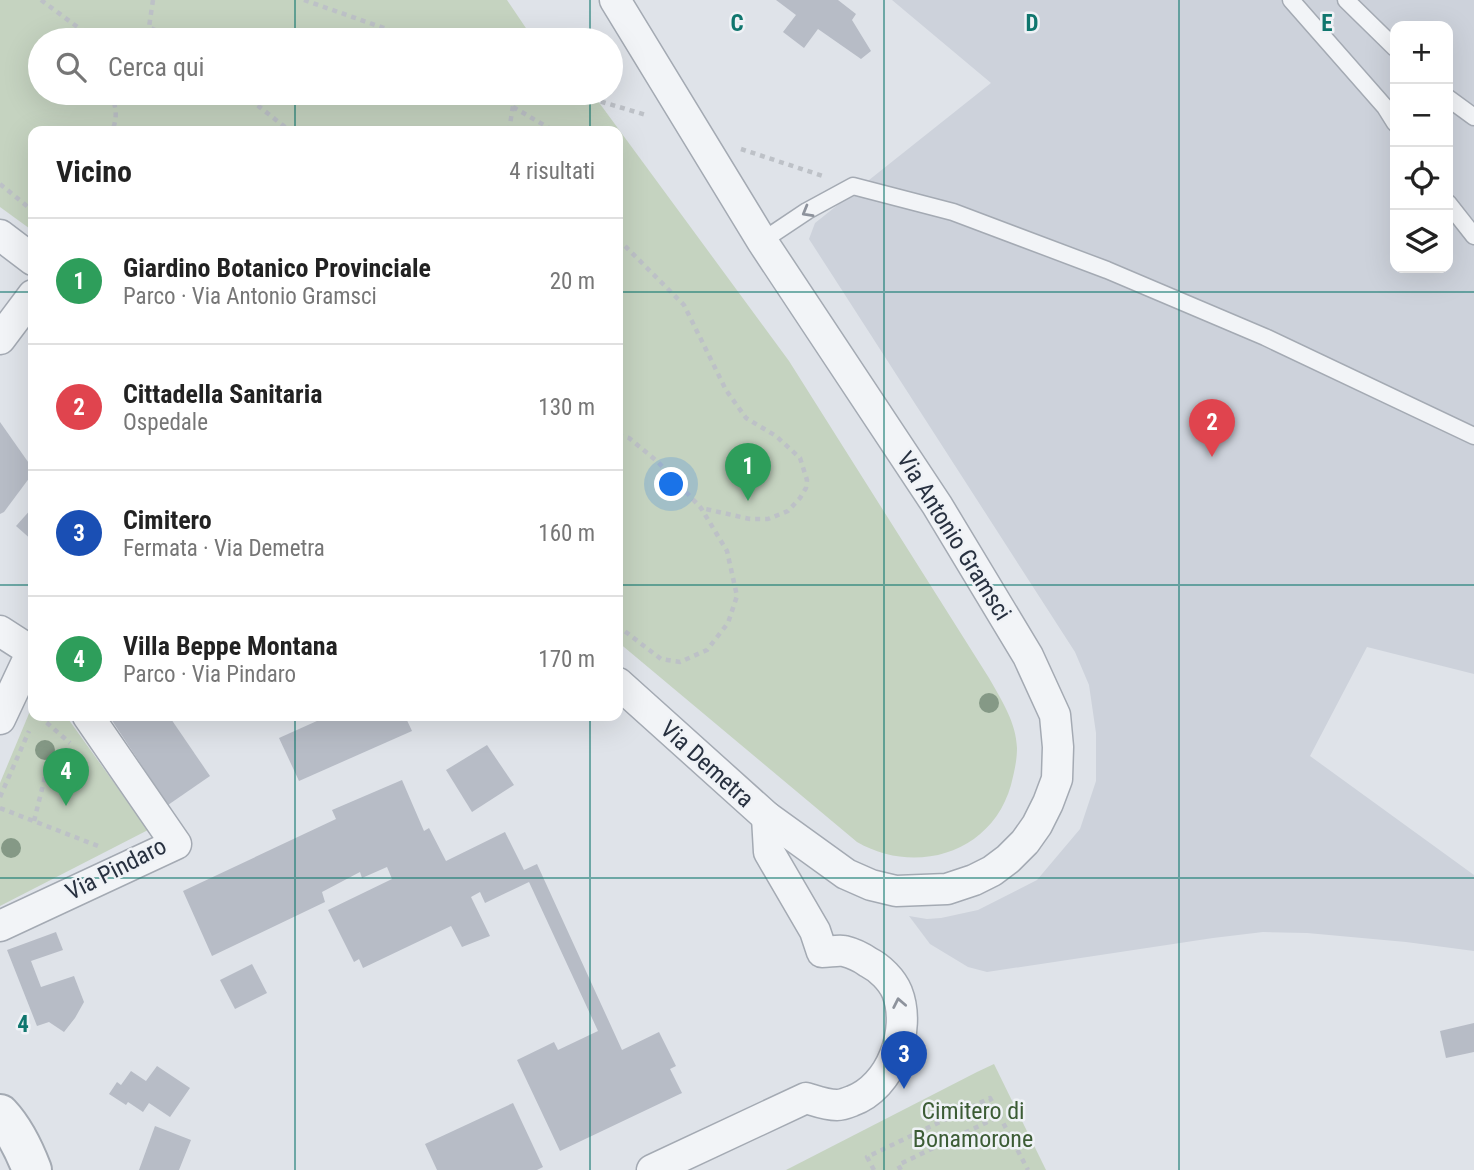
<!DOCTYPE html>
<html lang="it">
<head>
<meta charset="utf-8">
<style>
  body { margin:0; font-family:"Roboto Condensed",sans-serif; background:#f6f6f6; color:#222 }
  .controls { position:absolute; right:21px; top:21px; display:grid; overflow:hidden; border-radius:14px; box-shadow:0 7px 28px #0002 }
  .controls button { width:63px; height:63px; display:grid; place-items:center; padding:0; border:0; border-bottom:2px solid #e0e0e0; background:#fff; color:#222; font:35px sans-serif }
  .you { position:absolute; left:672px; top:485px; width:24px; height:24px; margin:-18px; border:5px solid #fff; border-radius:50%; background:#1a73e8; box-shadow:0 0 0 10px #1a73e833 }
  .badge { display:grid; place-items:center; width:46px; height:46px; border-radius:50%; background:#2563eb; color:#fff; font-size:23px; font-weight:700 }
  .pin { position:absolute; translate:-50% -58px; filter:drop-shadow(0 2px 4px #0008) }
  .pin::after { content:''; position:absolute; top:37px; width:24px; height:21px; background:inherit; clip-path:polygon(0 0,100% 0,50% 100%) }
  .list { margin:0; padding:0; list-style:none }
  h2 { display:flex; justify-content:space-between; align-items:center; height:91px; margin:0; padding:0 28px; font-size:30px }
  h2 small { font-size:23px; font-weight:400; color:#767676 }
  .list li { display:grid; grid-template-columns:46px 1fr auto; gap:21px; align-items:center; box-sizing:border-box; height:126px; padding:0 28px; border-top:2px solid #e0e0e0 }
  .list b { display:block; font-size:26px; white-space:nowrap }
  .list p { margin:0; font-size:23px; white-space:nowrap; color:#767676 }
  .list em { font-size:23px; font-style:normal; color:#767676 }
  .icon { flex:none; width:38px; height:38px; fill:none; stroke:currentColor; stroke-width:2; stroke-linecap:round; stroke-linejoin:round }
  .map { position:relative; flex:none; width:1474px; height:1170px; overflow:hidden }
  .search { position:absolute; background:#fff; box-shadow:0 7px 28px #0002; left:28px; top:28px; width:595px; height:77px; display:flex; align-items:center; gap:18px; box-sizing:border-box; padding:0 24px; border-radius:38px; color:#767676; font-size:26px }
  .panel { position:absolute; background:#fff; box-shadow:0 7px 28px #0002; left:28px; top:126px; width:595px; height:595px; border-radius:14px }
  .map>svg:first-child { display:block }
</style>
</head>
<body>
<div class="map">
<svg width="1474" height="1170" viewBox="0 0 1474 1170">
  <rect width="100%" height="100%" fill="#dfe3e9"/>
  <!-- built -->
  <path fill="#cdd2db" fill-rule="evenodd" d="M 892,0 L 1474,0 L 1474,674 L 1367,647 L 1310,756 L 1474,875 L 1474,951 L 1406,942 L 1307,933 L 1263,932 L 1213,938 L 987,972 L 968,967 L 930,944 L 909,916 L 927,919 L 941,918 L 978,910 L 1037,880 L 1080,829 L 1096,781 L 1096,733 L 1089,685 L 1075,652 L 809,239 L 815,223 L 991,83 ZM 1395,26 L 1448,26 L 1448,268 L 1395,268 Z"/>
  <!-- green -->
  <g fill="#c5d3c0">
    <path d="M 0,0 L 507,0 L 534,40 L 40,40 L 40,93 L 592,93 L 789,361 L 989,678 C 1002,701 1016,722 1017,748 C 1017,761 1014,773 1011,785 C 992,853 916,876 857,842 L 618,642 L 618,131 L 33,131 L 33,231 L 0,207 Z"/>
    <path d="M 33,704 L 33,716 L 66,716 L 148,830 L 0,906 L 0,783 Z"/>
    <path d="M 994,1064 L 1046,1170 L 786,1170 L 977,1072 Z"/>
  </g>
  <!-- building -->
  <g fill="#b7bcc6">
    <path d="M 776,0 L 838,0 L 856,14 L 852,20 L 871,51 L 861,59 L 818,29 L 804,48 L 783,32 L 796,15 Z"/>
    <path d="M 0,422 L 33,469 L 33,473 L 4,512 L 0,514 Z"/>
    <path d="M 33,507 L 33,541 L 16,526 Z"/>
    <path d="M 109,716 L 169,716 L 210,776 L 168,805 Z"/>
    <path d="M 328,716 L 405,716 L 412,731 L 299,781 L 279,738 Z"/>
    <path d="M 487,745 L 514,785 L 472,812 L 446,770 Z"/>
    <path d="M 402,780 L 424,831 L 429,828 L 446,861 L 505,832 L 524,870 L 537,864 L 622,1050 L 659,1032 L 676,1066 L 670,1069 L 682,1093 L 560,1151 L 517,1060 L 554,1042 L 558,1050 L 598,1031 L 529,882 L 485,903 L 480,892 L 471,897 L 490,936 L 462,947 L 451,926 L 363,968 L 359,959 L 354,962 L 328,910 L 392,879 L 387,867 L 362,878 L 360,872 L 322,892 L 325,902 L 212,956 L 183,891 L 336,819 L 332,810 Z"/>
    <path d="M 56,932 L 63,950 L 31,961 L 41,987 L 74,976 L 84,1002 L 75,1018 L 64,1032 L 49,1022 L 37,1026 L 7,950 Z"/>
    <path d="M 252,964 L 267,993 L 235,1009 L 220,980 Z"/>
    <path d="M 1474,1023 L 1474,1052 L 1446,1058 L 1440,1031 Z"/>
    <path d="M 157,1066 L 190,1088 L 170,1117 L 149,1103 L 143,1112 L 128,1102 L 126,1105 L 109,1094 L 117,1082 L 121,1085 L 131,1071 L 146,1081 Z"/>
    <path d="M 513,1103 L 543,1167 L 537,1170 L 437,1170 L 425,1144 Z"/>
    <path d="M 155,1126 L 191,1140 L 179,1170 L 139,1170 Z"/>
  </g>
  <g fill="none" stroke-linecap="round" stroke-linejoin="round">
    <!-- service casing -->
    <g stroke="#a4aab3" stroke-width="19">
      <g id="service">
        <path d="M 1291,0 L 1385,107 L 1395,123"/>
        <path d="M 1346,0 L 1395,48"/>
        <path d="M 1448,98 L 1474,117"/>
        <path d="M 1448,203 L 1474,236"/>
        <path d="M 762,241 L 807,211 L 853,186 L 953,212 L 1107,270 L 1265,337 L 1474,436"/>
      </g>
    </g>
    <!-- minor casing -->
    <g stroke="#a4aab3" stroke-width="33">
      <g id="minor">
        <path d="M 615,0 L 762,241 L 937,505 L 1028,656 L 1055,715 L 1058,747 L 1057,779 L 1048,803 L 1037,825 L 1025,842 L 1008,859 L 992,871 L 974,880 L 947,889 L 896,891 L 871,885 L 846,874 L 767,817 L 618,683"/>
        <path d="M 0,235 L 33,260"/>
        <path d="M 0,339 L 33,295"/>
        <path d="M 0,631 L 31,651"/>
        <path d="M 0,719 L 33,649"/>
        <path d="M 0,926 L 176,844 L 88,716"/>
        <path d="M 652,1170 L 806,1098 C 816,1101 826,1105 837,1105 C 842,1105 847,1103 852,1101 C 891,1087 912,1030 897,992 C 892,980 880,968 868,962 C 861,957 852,953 844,951 C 837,950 829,952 822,952 L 815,931 L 769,852 L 767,817"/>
      </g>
    </g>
    <!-- tertiary casing -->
    <g stroke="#a4aab3" stroke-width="42">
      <path id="tertiary" d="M 0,1114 C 15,1130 24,1149 32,1170"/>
    </g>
    <!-- path -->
    <g stroke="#bdc1c7" stroke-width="4.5" stroke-dasharray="5 5" stroke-linecap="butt">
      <path d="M 41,0 L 91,37 L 93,40"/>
      <path d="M 153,0 L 149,27 L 174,40"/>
      <path d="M 304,0 L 418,40"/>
      <path d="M 111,93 C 116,107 118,117 112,131"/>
      <path d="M 242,93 L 290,131"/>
      <path d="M 572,93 L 646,115"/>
      <path d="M 513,107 L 549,128 L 551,131"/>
      <path d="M 509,131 L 515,93"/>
      <path d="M 741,149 L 826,177"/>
      <path d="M 0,184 L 33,211"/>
      <path d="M 618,239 L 684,305 L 726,390 L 746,418 L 776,436 L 800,458 L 807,480 L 806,488 L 800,498 L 788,511 L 768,519 L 750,519 L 701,508"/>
      <path d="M 618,435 L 629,438 L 658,462 L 701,508 L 727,551 L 737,596 L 728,623 L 707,650 L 680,662 L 661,659 L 618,626"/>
      <path d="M 39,716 L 70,743"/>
      <path d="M 0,797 L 29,731"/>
      <path d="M 0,808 L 98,846"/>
      <path d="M 34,821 L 48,765 L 76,749"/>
      <path d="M 874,1170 L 867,1157 L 990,1098 L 1028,1170"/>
      <path d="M 901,1170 L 898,1165 L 1000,1116"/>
    </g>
    <!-- service -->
    <use href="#service" stroke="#f2f4f7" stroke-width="16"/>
    <!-- minor -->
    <use href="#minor" stroke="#f2f4f7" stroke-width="30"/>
    <!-- tertiary -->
    <use href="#tertiary" stroke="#f2f4f7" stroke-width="38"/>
  </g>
  <!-- trees -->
  <g fill="#859986">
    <circle cx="989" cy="703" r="10"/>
    <circle cx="45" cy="750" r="10"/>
    <circle cx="11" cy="848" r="10"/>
  </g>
  <!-- one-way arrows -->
  <defs><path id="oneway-chevron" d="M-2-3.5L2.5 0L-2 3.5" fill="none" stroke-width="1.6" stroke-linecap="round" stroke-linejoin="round" transform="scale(1.75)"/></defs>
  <g stroke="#8d929c">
    <use href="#oneway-chevron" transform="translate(807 212) rotate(150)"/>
    <use href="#oneway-chevron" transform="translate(899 1003) rotate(-101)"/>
  </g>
  <!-- grid -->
  <path fill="none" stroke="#0f766e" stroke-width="2" stroke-opacity="0.55" d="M 295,0 L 295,40M 590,0 L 590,40M 884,0 L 884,1170M 1179,0 L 1179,1170M 295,93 L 295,131M 590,93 L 590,131M 0,292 L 33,292M 618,292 L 1474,292M 0,585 L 33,585M 618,585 L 1474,585M 295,716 L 295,1170M 590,716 L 590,1170M 0,878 L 1474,878"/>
  <g text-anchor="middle" stroke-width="5" stroke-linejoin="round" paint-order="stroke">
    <!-- street labels -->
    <g font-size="24" fill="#283140" stroke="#eff2f6">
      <text transform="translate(954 536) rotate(58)" y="8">Via Antonio Gramsci</text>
      <text transform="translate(707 764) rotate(42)" y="8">Via Demetra</text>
      <text transform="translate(116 869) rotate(-27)" y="8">Via Pindaro</text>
    </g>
    <!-- park labels -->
    <g font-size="24" fill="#3c5c35" stroke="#eff2f6">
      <text x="973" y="1119">Cimitero di<tspan x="973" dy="28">Bonamorone</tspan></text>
    </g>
  </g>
  <g font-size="23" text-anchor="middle" font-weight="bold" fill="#0f766e" stroke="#eff2f6" stroke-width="5" stroke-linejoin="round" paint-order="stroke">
    <text x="737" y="31">C</text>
    <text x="1032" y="31">D</text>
    <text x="1327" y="31">E</text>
    <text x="23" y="1032">4</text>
  </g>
</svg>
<div class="controls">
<button>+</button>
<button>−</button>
<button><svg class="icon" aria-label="locate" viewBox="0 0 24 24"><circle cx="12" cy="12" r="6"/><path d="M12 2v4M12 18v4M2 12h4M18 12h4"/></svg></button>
<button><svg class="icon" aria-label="layers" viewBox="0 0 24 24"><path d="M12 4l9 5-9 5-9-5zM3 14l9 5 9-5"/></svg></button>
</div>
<div class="you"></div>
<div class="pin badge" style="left:748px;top:501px;background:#2e9e5b">1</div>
<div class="pin badge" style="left:1212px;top:457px;background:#e0444e">2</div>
<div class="pin badge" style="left:904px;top:1089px;background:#1a4fb4">3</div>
<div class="pin badge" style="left:66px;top:806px;background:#2e9e5b">4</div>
<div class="search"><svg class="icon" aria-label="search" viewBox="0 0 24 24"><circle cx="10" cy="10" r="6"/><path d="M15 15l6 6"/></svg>Cerca qui</div>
<section class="panel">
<h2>Vicino<small>4 risultati</small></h2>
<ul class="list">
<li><span class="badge" style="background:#2e9e5b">1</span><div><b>Giardino Botanico Provinciale</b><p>Parco · Via Antonio Gramsci</p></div><em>20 m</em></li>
<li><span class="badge" style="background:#e0444e">2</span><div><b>Cittadella Sanitaria</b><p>Ospedale</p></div><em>130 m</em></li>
<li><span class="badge" style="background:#1a4fb4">3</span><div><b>Cimitero</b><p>Fermata · Via Demetra</p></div><em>160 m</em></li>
<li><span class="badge" style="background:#2e9e5b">4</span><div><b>Villa Beppe Montana</b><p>Parco · Via Pindaro</p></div><em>170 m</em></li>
</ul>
</section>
</div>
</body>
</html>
